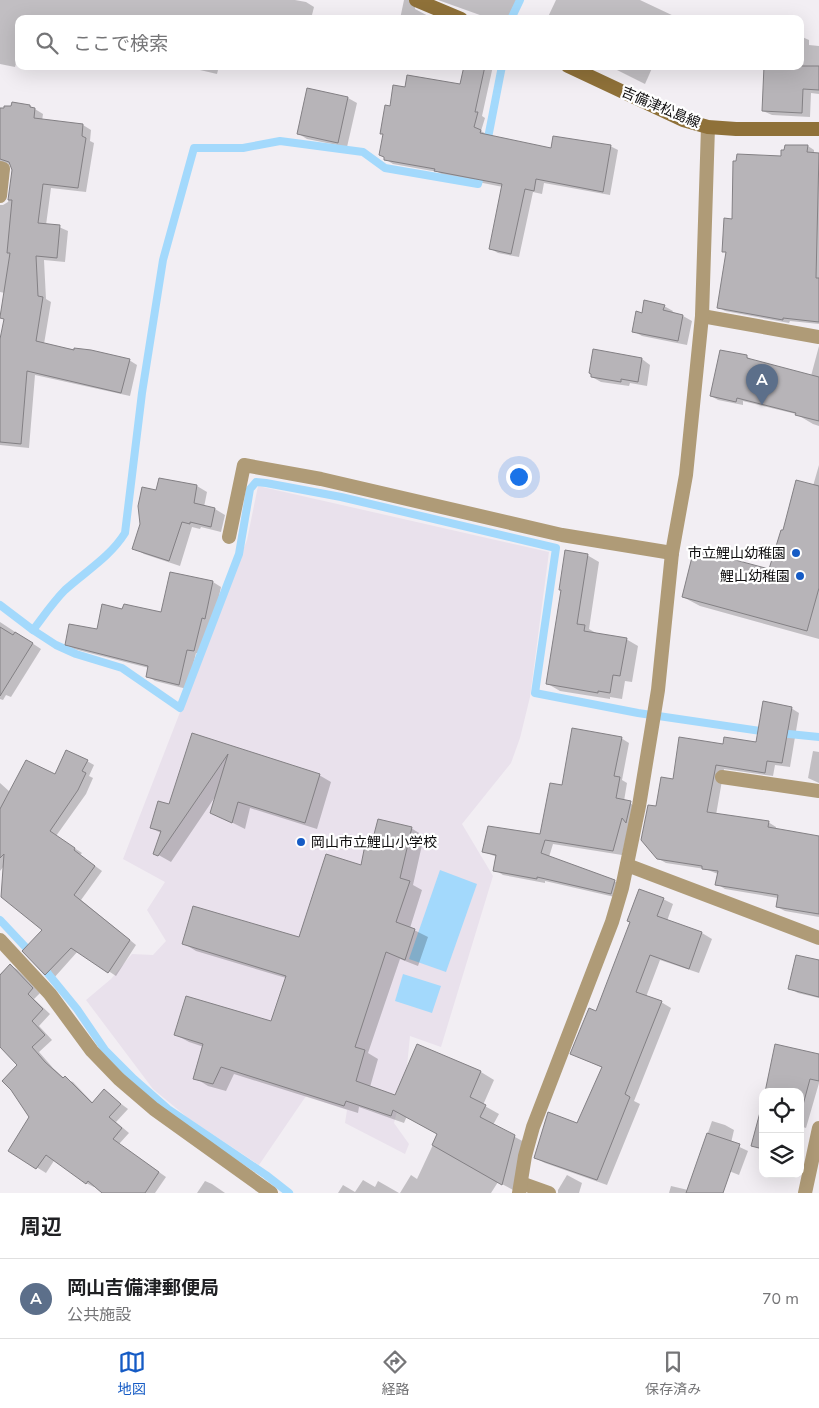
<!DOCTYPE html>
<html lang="ja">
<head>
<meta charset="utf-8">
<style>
  body { margin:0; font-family:"Nunito Sans","Noto Sans JP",sans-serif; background:#f2f2f2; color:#202124 }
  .controls { position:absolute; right:15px; bottom:15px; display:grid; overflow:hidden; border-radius:10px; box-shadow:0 5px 20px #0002 }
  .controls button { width:45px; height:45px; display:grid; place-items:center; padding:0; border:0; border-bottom:1px solid #e0e0e0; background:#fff; color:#202124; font:25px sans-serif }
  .you { position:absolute; left:518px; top:476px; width:18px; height:18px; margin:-12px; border:4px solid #fff; border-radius:50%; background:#1a73e8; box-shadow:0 0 0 8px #1a73e833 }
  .badge { display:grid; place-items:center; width:32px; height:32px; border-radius:50%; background:#155bc5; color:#fff; font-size:16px; font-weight:700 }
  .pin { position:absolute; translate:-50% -41px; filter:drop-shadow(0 1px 2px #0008) }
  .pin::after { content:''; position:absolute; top:26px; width:18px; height:15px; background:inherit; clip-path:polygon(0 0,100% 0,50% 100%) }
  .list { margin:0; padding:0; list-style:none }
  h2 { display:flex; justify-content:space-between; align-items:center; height:65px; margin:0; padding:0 20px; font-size:21px }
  h2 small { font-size:16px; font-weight:400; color:#757577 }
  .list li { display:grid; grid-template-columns:32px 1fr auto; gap:15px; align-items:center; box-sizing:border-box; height:80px; padding:0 20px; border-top:1px solid #e0e0e0 }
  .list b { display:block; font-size:19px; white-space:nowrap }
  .list p { margin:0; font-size:16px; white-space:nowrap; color:#757577 }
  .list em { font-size:16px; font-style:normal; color:#757577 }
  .icon { flex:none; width:28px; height:28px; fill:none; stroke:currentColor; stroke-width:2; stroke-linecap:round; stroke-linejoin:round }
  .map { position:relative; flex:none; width:819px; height:1193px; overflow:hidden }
  .search { position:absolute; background:#fff; box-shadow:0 5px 20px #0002; left:15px; right:15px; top:15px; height:55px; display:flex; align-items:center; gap:12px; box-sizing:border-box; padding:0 18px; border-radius:10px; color:#757577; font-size:19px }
  .sheet { height:145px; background:#fff }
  nav { display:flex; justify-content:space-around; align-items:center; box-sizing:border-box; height:70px; border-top:1px solid #e0e0e0; background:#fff; font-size:14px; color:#757577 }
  nav a { display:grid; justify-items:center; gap:2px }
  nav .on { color:#155bc5 }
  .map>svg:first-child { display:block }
</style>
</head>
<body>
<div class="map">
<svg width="819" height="1193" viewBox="0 0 819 1193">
  <rect width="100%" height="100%" fill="#f2eef3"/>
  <!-- built -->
  <path fill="#e9e1ec" d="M 258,486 L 549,552 L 530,697 L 520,738 L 511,763 L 462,824 L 493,876 L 441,1047 L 410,1036 L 406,1076 L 394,1123 L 409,1144 L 405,1154 L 345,1123 L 347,1110 L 306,1096 L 259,1165 L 188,1118 L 153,1089 L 86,1000 L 111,979 L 132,954 L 153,955 L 166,941 L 147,910 L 165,882 L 123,859 L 247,540 Z"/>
  <!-- water -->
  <g fill="#a3d9fc">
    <path d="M 440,870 L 477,884 L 446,972 L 409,959 Z"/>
    <path d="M 403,974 L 441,986 L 432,1013 L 395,1001 Z"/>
  </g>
  <!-- shadow -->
  <g fill="#0003">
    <path d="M 0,0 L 295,0 L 306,2 L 314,7 L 311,19 L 19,19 L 19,52 L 15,67 L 0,64 Z"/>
    <path d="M 404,0 L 415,0 L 415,9 L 434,19 L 400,19 Z"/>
    <path d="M 438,0 L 518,0 L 518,8 L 513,7 L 509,19 L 491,19 Z"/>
    <path d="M 556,0 L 640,0 L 676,17 L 675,19 L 594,19 L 591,17 L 590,19 L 547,19 Z"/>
    <path d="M 800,36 L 809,40 L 809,45 L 819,46 L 819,94 L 811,93 L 810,117 L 772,115 L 763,111 L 765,71 L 762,69 L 762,66 L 800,66 Z"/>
    <path d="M 183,66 L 219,66 L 217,74 Z"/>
    <path d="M 293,66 L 306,66 L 305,70 Z"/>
    <path d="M 465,66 L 493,66 L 482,116 L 485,118 L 481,131 L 488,135 L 552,149 L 610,146 L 618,150 L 610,195 L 544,183 L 542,194 L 533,192 L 519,257 L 498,253 L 491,249 L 503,187 L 443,175 L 438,172 L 393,164 L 385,159 L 391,108 L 406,88 L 461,86 Z"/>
    <path d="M 618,66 L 653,66 L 645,84 L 617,70 Z"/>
    <path d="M 308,89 L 348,98 L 357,103 L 347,147 L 307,139 L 299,134 Z"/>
    <path d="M 30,106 L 43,114 L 42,121 L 83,125 L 91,130 L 90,141 L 94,143 L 86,192 L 51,188 L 46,225 L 59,227 L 68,231 L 65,262 L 44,260 L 46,299 L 51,302 L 44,344 L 129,360 L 137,365 L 130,396 L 35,375 L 29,448 L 0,445 L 0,345 L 6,320 L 1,317 L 5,293 L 0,292 L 0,205 L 3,205 L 8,202 L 10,197 L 13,166 L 7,163 L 0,169 L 0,109 Z"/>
    <path d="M 808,146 L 814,150 L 814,154 L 819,154 L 819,324 L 790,321 L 789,323 L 725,311 L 718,307 L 727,253 L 724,251 L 733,220 L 782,157 Z"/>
    <path d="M 664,306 L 673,311 L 672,313 L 683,316 L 692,321 L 687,345 L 642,336 L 633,331 Z"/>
    <path d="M 819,346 L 819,426 L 813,424 L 796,414 L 743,401 L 743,405 L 718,400 L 711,396 L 747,357 L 754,361 L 811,376 Z"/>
    <path d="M 594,350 L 642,359 L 650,365 L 647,386 L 630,383 L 629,386 L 601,382 L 592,377 Z"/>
    <path d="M 819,465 L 819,639 L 700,606 L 683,597 L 770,570 L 784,531 L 813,486 Z"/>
    <path d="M 197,486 L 207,492 L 204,507 L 215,509 L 225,515 L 221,532 L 201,527 L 200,529 L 192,527 L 180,566 L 144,554 L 134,548 L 157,491 Z"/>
    <path d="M 587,555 L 599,562 L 589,629 L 596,633 L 626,639 L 638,646 L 632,682 L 625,681 L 622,699 L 610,697 L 610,699 L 560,691 L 548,684 Z"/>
    <path d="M 171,573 L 213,582 L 221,587 L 213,623 L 210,622 L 202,655 L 196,653 L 187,689 L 155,681 L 147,676 L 149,668 L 74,649 L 66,645 L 98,631 L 123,611 L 162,613 Z"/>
    <path d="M 0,622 L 41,649 L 11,697 L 6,695 L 3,700 L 0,699 Z"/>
    <path d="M 791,708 L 799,713 L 790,767 L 775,765 L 773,776 L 724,769 L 716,815 L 768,822 L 776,827 L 776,830 L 819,838 L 819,917 L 785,911 L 777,907 L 778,898 L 725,889 L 717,884 L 718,874 L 705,869 L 666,863 L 657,858 L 657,808 L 674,780 L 724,745 L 757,743 Z"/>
    <path d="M 193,735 L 319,775 L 331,782 L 317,829 L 250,808 L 245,829 L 211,812 L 215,797 L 171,862 L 155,853 L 161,833 L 151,828 L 170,806 Z"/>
    <path d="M 621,738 L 629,743 L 622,780 L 627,783 L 624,801 L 639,807 L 629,824 L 622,855 L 553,844 L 549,857 L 614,881 L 623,886 L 619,898 L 545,881 L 545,883 L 503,875 L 495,870 L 497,857 L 484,852 L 541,836 L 563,786 Z"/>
    <path d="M 813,751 L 819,752 L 819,783 L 808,778 Z"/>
    <path d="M 87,761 L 94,765 L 89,776 L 93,778 L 86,794 L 56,836 L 82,853 L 80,855 L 102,871 L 81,900 L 136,945 L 116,976 L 78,951 L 53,979 L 46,974 L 24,951 L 44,930 L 4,866 L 0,871 L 0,783 L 10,792 L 56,776 Z"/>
    <path d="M 411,828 L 424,836 L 413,885 L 422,890 L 410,928 L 428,937 L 418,966 L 400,959 L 368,1053 L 378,1059 L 370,1087 L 396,1096 L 417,1046 L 481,1072 L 494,1080 L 483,1105 L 499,1114 L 493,1125 L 528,1144 L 515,1191 L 498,1182 L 491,1193 L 400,1193 L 411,1175 L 417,1179 L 438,1134 L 407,1116 L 404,1123 L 359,1107 L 358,1113 L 234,1074 L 226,1091 L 208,1086 L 195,1078 L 204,1047 L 189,1042 L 176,1035 L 272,1022 L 286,978 L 196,951 L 183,943 L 300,938 L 362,867 L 373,843 Z"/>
    <path d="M 663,899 L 673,904 L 667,921 L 702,933 L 712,939 L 699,973 L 660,960 L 646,997 L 661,1002 L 671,1008 L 634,1101 L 640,1104 L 607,1185 L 545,1163 L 535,1158 L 578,1125 L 603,1068 L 572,1054 Z"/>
    <path d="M 819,962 L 819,998 L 798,993 L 789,988 Z"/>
    <path d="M 10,965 L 18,970 L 40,993 L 34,999 L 50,1014 L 39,1026 L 52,1040 L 39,1052 L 53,1068 L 65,1079 L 73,1082 L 93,1103 L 104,1091 L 128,1109 L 116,1122 L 129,1133 L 119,1144 L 166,1177 L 155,1193 L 104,1193 L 95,1185 L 94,1187 L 86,1183 L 93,1145 L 0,1045 L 0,974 Z"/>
    <path d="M 819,1055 L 819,1083 L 806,1128 L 803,1127 L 800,1140 L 800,1092 Z"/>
    <path d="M 712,1121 L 725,1125 L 734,1130 L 731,1143 L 748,1151 L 739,1175 L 724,1169 L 717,1193 L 669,1193 L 671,1186 L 688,1190 Z"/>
    <path d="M 9,1150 L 61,1150 L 46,1173 Z"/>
    <path d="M 567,1175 L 582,1183 L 579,1193 L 558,1193 L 558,1190 Z"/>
    <path d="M 363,1180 L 375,1187 L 378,1181 L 399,1193 L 338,1193 L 343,1185 L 355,1192 Z"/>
    <path d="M 205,1181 L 212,1184 L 225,1193 L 197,1193 Z"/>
  </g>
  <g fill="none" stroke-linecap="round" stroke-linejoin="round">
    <!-- stream -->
    <g stroke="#a3d9fc" stroke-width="8">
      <path d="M 511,19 L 520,0"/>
      <path d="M 487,143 L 502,66"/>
      <path d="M 0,605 L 33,630 C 43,617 53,602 65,590 C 86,571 110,557 125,533 L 142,393 L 163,260 L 194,148 L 243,148 L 280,141 L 363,152 L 385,168 L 478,184 L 481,172"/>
      <path d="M 33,630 L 56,645 L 76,654 L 122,668 L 180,708 L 239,554 L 250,489 L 256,482 L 266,483 L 341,497 L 556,548 L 535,693 L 638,713 L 767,732"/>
      <path d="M 779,733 L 819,737"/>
      <path d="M 0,920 L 32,954"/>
      <path d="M 41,965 L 77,1009 L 105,1050 L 134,1079 L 168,1109 L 266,1175 L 289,1193"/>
    </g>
  </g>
  <!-- building -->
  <g fill="#b7b4b8" stroke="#838084">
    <path d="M 464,66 L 485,66 L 475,112 L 478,112 L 474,127 L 481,130 L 480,133 L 551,148 L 553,136 L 611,145 L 603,192 L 536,179 L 534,191 L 525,189 L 511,254 L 489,249 L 502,184 L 434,171 L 435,169 L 384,160 L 384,157 L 379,155 L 383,134 L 380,134 L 385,105 L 390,106 L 393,85 L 405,87 L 407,75 L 460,84 Z"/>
    <path d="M 764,66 L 819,66 L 819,90 L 803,89 L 802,113 L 762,111 Z"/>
    <path d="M 307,88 L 348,97 L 338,143 L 297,134 Z"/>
    <path d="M 12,102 L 30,105 L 30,107 L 35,108 L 34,118 L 83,124 L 82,136 L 86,138 L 78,188 L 43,184 L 38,223 L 60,225 L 57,258 L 36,256 L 38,296 L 43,297 L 36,341 L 74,350 L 74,348 L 91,350 L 130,359 L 121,393 L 27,371 L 21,444 L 0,442 L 0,339 L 4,319 L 0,318 L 0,317 L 10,253 L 7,253 L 12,200 L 8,200 L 12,170 L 9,162 L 0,159 L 0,108 L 4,108 L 4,106 L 11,106 Z"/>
    <path d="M 785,145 L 808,145 L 807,152 L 819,153 L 816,278 L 819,278 L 819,322 L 783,318 L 783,320 L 717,308 L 726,252 L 722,252 L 724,218 L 732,219 L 733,161 L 736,161 L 737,154 L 781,156 L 781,150 L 784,150 Z"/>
    <path d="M 644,300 L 665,305 L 663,310 L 683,315 L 678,341 L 632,332 L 636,311 L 642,313 Z"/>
    <path d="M 593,349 L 642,358 L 638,382 L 621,379 L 621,382 L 591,377 L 591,374 L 589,373 Z"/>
    <path d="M 720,350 L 747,355 L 747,358 L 819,377 L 819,421 L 795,415 L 796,413 L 737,398 L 736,402 L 710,396 Z"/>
    <path d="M 159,478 L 197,485 L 194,503 L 215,508 L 211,527 L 190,522 L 190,524 L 182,522 L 169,561 L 132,549 L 140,524 L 138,506 L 142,487 L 156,490 Z"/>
    <path d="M 796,480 L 819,486 L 819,588 L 807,631 L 682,597 L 694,549 L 769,569 L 781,530 L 783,530 Z"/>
    <path d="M 565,550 L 588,554 L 577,624 L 585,625 L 584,631 L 627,638 L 620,676 L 613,675 L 610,693 L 598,691 L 598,693 L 546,684 L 561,590 L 559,590 Z"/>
    <path d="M 170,572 L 213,581 L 205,619 L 202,618 L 194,651 L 187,650 L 179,685 L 146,677 L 148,666 L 65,645 L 69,624 L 97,629 L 102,604 L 122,609 L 124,604 L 161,612 Z"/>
    <path d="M 0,627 L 13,635 L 15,632 L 33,643 L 0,696 Z"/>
    <path d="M 763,701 L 792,707 L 782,763 L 767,761 L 765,773 L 716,765 L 707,812 L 769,821 L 768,827 L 819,836 L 819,914 L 776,907 L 778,895 L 715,885 L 718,871 L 702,869 L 702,866 L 657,859 L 641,840 L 648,805 L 656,806 L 661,777 L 673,779 L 679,737 L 723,744 L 724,737 L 756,742 Z"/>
    <path d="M 572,728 L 622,737 L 614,776 L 620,777 L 616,798 L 631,801 L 626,823 L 622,818 L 613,851 L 545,840 L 541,853 L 615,880 L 611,894 L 537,877 L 537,879 L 493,871 L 496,855 L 482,852 L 488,826 L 540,834 L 550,783 L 562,785 Z"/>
    <path d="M 192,733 L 320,774 L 305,823 L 238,802 L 232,823 L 210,813 L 228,754 L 158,856 L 153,854 L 161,831 L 150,828 L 158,801 L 169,804 Z"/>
    <path d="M 66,750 L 88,760 L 82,771 L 86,773 L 78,790 L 50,831 L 75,848 L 74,850 L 95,866 L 74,895 L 130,940 L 108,973 L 71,948 L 45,975 L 22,951 L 42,930 L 1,897 L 4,854 L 0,858 L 0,809 L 26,760 L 55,774 Z"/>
    <path d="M 378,819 L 412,827 L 400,878 L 410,881 L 396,922 L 415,929 L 405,960 L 386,952 L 355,1047 L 365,1050 L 356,1081 L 395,1095 L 417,1044 L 481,1071 L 470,1097 L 486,1105 L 480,1117 L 515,1135 L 502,1185 L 432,1145 L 437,1134 L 393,1110 L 391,1116 L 346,1101 L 344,1106 L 221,1067 L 213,1084 L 193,1079 L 203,1044 L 174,1035 L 186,996 L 271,1021 L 286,976 L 182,944 L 193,906 L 299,937 L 326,854 L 361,865 L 366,840 L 372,842 Z"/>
    <path d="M 639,889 L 664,898 L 657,916 L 702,932 L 689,969 L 650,955 L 636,992 L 662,1001 L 625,1094 L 630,1097 L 597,1180 L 534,1158 L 548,1112 L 577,1123 L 602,1067 L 570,1054 L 589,1008 L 596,1011 L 630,922 L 627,921 Z"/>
    <path d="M 796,955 L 819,960 L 819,997 L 788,989 Z"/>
    <path d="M 10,964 L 33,988 L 28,994 L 43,1009 L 32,1021 L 45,1035 L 32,1047 L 45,1062 L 63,1078 L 65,1076 L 92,1103 L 104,1089 L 121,1104 L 109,1117 L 122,1128 L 113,1139 L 159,1172 L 145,1193 L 102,1193 L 88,1181 L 86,1184 L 46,1155 L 36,1169 L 8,1151 L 29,1117 L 11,1090 L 2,1081 L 17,1065 L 0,1047 L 0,975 Z"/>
    <path d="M 775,1044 L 819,1054 L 819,1081 L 810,1079 L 800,1116 L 800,1092 L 765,1092 Z"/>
    <path d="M 763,1101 L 763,1149 L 751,1146 Z"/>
    <path d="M 707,1133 L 740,1144 L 723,1193 L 686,1193 Z"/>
  </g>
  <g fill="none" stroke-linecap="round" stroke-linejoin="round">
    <!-- minor -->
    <g stroke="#af9b77" stroke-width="14">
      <path d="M 0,168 L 3,169 L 0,196"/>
      <path d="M 702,316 L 819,337"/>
      <path d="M 229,537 L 244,465 L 321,479 L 562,535 L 672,553"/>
      <path d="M 722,777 L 819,791"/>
      <path d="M 627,865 L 819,938"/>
      <path d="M 0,940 L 50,994 L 92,1051 L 119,1079 L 154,1109 L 271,1193"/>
      <path d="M 521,1183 L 549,1193"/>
      <path d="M 519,1193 L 525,1156 L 533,1127 L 612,922 L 622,888 L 639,806 L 658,690 L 672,553 L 686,475 L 702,316 L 708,127"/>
      <path d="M 805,1193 L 819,1128"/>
    </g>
    <!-- secondary -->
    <g stroke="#8f7139" stroke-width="14">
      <path d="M 416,0 L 461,19"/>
      <path d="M 568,66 L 683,120 L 708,127 L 736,129 L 819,129"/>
    </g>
  </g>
  <!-- markers -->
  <g fill="#155bc5" stroke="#fff" stroke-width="2">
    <circle cx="796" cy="553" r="5"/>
    <circle cx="800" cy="576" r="5"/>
    <circle cx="301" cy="842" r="5"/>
  </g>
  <g text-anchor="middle" stroke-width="4.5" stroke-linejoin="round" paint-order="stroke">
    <!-- street labels -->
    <g font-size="14" fill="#0e0d0e" stroke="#fff">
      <text transform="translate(661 107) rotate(23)" y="5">吉備津松島線</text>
    </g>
    <!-- poi labels -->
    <g font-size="14" fill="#0e0d0e" stroke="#fff" text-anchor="end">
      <text x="786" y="558">市立鯉山幼稚園</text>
      <text x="790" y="581">鯉山幼稚園</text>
      <text x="311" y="847" text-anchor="start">岡山市立鯉山小学校</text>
    </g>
  </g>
</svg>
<div class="controls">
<button><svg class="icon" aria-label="locate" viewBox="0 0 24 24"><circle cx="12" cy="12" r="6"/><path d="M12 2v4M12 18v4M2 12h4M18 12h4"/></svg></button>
<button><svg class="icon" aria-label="layers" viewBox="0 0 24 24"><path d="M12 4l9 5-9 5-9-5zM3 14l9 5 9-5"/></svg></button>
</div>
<div class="you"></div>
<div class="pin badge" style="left:762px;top:405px;background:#5c6f8a">A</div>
<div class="search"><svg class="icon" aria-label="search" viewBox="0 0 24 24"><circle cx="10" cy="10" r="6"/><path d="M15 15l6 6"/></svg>ここで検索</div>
</div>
<section class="sheet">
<h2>周辺<small></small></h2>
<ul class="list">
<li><span class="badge" style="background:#5c6f8a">A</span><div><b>岡山吉備津郵便局</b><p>公共施設</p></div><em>70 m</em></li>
</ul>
</section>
<nav>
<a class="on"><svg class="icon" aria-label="map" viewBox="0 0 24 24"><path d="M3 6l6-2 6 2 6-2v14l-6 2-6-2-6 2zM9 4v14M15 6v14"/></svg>地図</a>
<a><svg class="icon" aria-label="directions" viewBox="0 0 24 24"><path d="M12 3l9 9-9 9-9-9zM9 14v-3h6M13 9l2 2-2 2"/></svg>経路</a>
<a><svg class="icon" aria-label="saved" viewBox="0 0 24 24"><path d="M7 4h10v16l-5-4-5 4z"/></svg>保存済み</a>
</nav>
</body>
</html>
